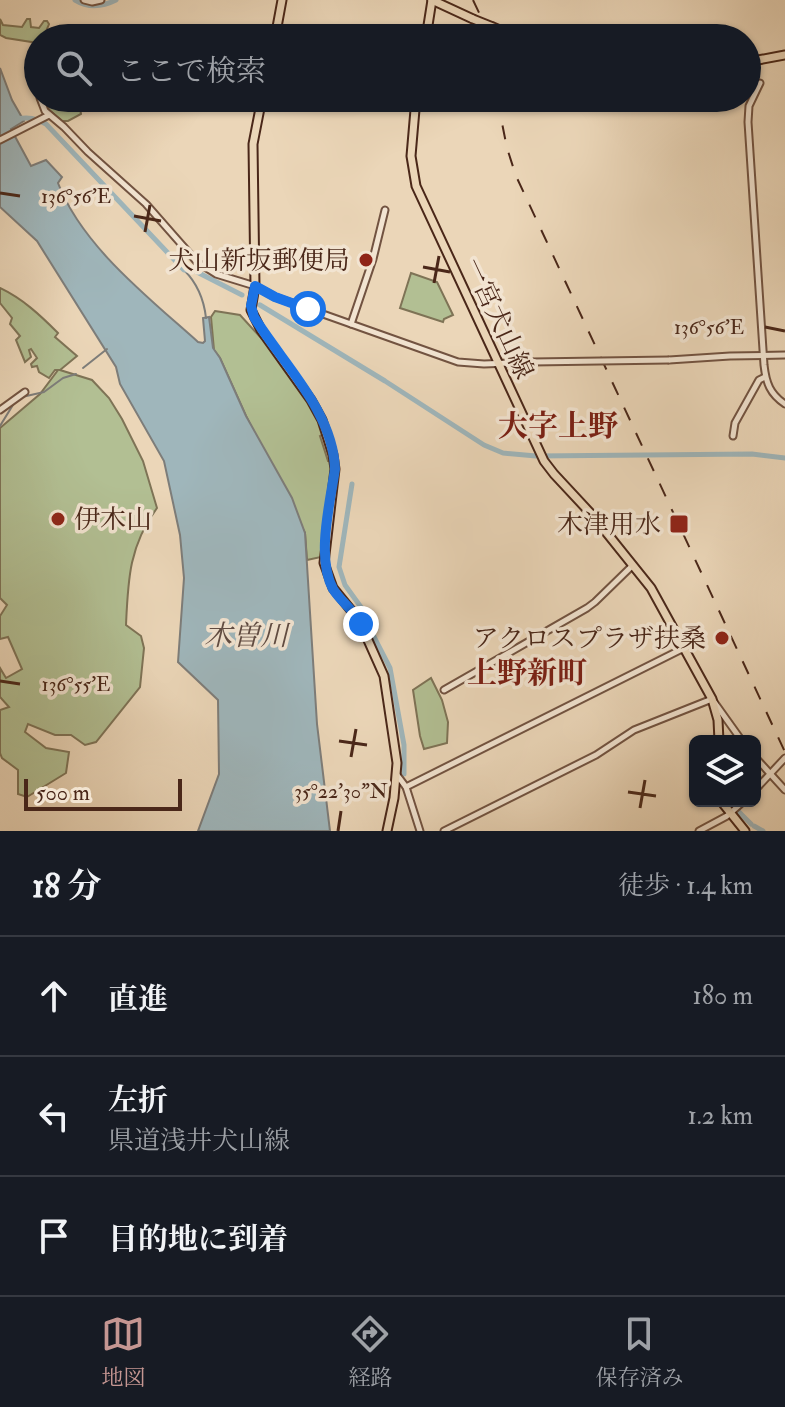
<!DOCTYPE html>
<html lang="ja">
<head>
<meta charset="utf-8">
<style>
  body { margin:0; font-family:"IM FELL Double Pica","Noto Serif JP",serif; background:#242831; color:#f1f3f6 }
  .controls { position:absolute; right:24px; bottom:24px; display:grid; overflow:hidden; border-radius:12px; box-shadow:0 2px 6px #0004 }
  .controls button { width:72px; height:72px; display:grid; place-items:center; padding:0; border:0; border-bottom:2px solid #363941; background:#171b24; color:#f1f3f6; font:40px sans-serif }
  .scale { position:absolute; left:24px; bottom:20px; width:158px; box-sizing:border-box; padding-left:8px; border:4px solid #4a2719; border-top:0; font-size:22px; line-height:28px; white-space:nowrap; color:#4a2719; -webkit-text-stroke:6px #f2e4d1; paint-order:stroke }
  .stop { position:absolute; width:24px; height:24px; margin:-18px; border:6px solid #1a73e8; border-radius:50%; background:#fff }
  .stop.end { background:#1a73e8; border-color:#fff; box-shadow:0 2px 8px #0008 }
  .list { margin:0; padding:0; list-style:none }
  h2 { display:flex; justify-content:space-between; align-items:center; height:104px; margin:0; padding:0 32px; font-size:34px }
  h2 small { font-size:26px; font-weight:400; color:#9ea1a6 }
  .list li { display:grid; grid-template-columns:52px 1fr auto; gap:24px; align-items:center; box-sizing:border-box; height:120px; padding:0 32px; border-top:2px solid #363941 }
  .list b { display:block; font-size:30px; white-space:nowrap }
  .list p { margin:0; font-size:26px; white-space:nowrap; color:#9ea1a6 }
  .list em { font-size:26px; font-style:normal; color:#9ea1a6 }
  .icon { flex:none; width:44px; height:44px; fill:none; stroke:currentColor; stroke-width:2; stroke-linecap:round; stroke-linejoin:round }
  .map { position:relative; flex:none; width:785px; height:831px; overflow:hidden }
  .search { position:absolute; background:#171b24; box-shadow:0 2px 6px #0004; left:24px; right:24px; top:24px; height:88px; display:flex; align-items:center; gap:20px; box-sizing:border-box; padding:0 28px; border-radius:44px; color:#9ea1a6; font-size:30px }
  .sheet { height:464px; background:#171b24 }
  nav { display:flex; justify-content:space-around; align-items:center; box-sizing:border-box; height:112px; border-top:2px solid #363941; background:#171b24; font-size:22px; color:#9ea1a6 }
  nav a { display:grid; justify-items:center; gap:4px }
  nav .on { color:#c59692 }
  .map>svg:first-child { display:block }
</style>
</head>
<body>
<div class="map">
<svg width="785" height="831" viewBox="0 0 785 831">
  <rect width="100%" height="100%" fill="#ebd6b8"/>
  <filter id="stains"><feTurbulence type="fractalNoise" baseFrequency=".0025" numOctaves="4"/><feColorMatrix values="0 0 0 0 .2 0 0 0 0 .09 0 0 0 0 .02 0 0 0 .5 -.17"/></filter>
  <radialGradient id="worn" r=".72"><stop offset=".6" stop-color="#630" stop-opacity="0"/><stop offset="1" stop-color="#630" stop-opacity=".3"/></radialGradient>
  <!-- green -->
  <g fill="#b2bf93" stroke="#7e7356" stroke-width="2">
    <path d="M 0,19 L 3,25 L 22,27 L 27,19 L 30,19 L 31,27 L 39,28 L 44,21 L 47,21 L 49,24 L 45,34 L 49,38 L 38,38 L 38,43 L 6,38 L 0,35 Z"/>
    <path d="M 46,98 L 68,98 L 80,108 L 81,114 L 68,121 L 62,121 L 49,110 Z"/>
    <path d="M 411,273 L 437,282 L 453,315 L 444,319 L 443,322 L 400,308 Z"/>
    <path d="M 0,288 C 23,299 40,315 58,333 L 55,337 L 77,356 L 60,370 L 92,380 L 109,398 L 122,419 L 143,461 L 157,508 C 129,546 128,580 126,625 L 141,636 L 144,648 L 140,687 L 96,742 L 85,745 L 71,735 L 55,735 L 28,724 L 25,732 L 46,748 L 69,752 L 66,773 L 27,797 L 18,794 L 18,770 L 2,758 L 0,753 L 0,710 L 9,707 L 0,697 L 0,668 L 6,678 L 22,669 L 8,637 L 0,639 L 0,616 L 7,605 L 0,598 L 0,428 L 40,394 L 58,370 L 55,370 L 49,378 L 39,372 L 37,366 L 32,367 L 31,364 L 37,358 L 31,349 L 29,350 L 31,357 L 25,362 L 16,340 L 20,336 L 10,324 L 12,318 L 0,303 Z"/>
    <path d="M 215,311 L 240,315 L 262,339 L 268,338 L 311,400 L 327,433 L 320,436 L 328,461 L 333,461 L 321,557 L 307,560 L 305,533 L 246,416 L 220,358 L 214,350 L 211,317 Z"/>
    <path d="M 431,678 L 442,700 L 448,722 L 447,743 L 424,749 L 420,736 L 413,690 Z"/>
  </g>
  <!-- water -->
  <path fill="#9fb6bb" stroke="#7d7d7a" stroke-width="2" d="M 0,68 L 12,100 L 24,121 L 11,129 L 31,166 L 46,160 L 62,177 L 58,183 C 82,246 149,298 198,342 L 203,343 L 205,341 L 203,318 L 209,317 L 213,348 L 220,358 L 246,416 L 292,498 L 305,533 L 317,724 L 330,831 L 198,831 L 219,774 L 218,700 L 178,662 L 184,578 L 180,535 L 164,461 L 120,384 L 116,367 L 37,241 L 0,207 Z"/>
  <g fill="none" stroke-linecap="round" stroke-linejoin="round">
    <!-- stream -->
    <g stroke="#7d7d7a" stroke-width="2">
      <path d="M 184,270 C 197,283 204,300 206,318"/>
      <path d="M 83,368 L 107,349"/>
      <path d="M 22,397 L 44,392 L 63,378 L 76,374"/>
      <path d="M 0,426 L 16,400"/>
    </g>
    <!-- river -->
    <g stroke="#9fb6bb" stroke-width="5">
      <path d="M 75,0 C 88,8 102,7 116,0"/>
      <path d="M 17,119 C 28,117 36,118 46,124 L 184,270 L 193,270 L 242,295"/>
      <path d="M 260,305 L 385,381 L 484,445 L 503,453 L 536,456 L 752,454 L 785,458"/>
      <path d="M 352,484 L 339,567 L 345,585 L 363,610 L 373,635 L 390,668 L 404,745 L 404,774"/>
      <path d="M 737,810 L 751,824"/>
      <path d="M 754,826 L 763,831"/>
    </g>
    <!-- minor casing -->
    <g stroke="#725341" stroke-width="9">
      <g id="minor">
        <path d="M 84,0 L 92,2 L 101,0"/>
        <path d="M 760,83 L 749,106 L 748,122 L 764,365 C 766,383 770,394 785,404"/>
        <path d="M 40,98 L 45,111 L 64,127 L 88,152 L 146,204 L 197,262 L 216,274 L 255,286 L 275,297 L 458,362 L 484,364 L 532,362"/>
        <path d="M 0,140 L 49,115"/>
        <path d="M 351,324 L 373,259 L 385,210"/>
        <path d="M 669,360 L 730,356 L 785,355"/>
        <path d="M 0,410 L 25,392"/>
        <path d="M 733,436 L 735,423 L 759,380 L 765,377"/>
        <path d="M 444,690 L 587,608 L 595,602 L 633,565"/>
        <path d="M 755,757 L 785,790"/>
        <path d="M 397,775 L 406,787 L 420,831"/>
        <path d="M 406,787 L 684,648"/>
        <path d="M 755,790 L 785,758"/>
        <path d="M 444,831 L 596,755 L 634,730 L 712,699 L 742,741"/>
        <path d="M 699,831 L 727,816 L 744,801"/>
      </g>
    </g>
    <!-- major casing -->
    <g stroke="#4a2719" stroke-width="11">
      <g id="major">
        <path d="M 432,0 L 473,19"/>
        <path d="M 493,27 L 518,38"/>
        <path d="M 275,38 L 282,0"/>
        <path d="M 426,38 L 432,0"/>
        <path d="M 747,62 L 785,55"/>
        <path d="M 262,98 L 253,144 L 255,286 L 251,310 L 261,330 L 311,400 L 322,420 L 333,455 L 335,469 L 324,563 L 333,588 L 359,620 L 384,676 L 397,763 L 394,798 L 387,831"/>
        <path d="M 416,98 L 411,156 L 416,186 L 544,461 L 554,474 L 594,517 L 651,588 L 712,699 L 718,720 L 719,741"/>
        <path d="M 721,801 L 745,831"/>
      </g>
    </g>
    <!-- minor -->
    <use href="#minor" stroke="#f2e4d1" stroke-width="5"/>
    <!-- major -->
    <use href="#major" stroke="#ebd6b8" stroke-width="7"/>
    <!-- rail -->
    <g stroke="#4a2719" stroke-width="2" stroke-dasharray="14 14" stroke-linecap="butt">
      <path d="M 473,0 L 482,19 L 487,38"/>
      <path d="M 497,98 L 507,148 L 516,176 L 785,752"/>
    </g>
    <!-- minor-bridge casing -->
    <g stroke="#725341" stroke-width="9" stroke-linecap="butt">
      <path id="minor-bridge" d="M 532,362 L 669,360"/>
    </g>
    <!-- major-bridge casing -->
    <g stroke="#4a2719" stroke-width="11" stroke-linecap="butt">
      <path id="major-bridge" d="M 473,19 L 493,27"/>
    </g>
    <!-- minor-bridge -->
    <use href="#minor-bridge" stroke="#f2e4d1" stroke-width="5"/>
    <!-- major-bridge -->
    <use href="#major-bridge" stroke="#ebd6b8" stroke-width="7"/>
  </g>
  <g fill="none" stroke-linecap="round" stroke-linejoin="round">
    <!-- route -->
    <path stroke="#1a73e8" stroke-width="10" d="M 308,309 L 275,297 L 255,286 L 251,306 L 254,317 C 283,364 333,411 335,469 C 330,503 316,558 333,589 C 341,602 354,610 361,624"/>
  </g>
  <!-- ticks -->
  <path fill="none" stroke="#4a2719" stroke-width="3" d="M 0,193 L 20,196M 134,216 L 161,221M 145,232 L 150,205M 423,267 L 450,272M 434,283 L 439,256M 765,327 L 785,331M 0,681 L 20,684M 339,741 L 367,745M 351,757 L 356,729M 628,792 L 656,796M 640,808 L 645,780M 338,831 L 341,811"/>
  <!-- markers -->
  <g fill="#8f2418" stroke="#f2e4d1" stroke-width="3">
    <circle cx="366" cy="260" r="8"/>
    <circle cx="58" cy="519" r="8"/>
    <rect x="669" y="514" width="20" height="20" rx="4"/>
    <circle cx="722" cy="638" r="8"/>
  </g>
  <g text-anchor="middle" stroke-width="7" stroke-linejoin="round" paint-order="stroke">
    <!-- poi labels -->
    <g font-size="26" fill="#4a2719" stroke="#f2e4d1" text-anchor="end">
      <text x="350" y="269">犬山新坂郵便局</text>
      <text x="74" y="528" text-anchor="start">伊木山</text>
      <text x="661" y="533">木津用水</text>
      <text x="706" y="647">アクロスプラザ扶桑</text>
    </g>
    <!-- street labels -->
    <g font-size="26" fill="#4a2719" stroke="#f2e4d1">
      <text transform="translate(499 318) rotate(65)" y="9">一宮犬山線</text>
    </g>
    <!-- water labels -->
    <g font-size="28" font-style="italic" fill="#5f4b42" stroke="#f2e4d1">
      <text x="246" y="645">木曽川</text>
    </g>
    <!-- quarter labels -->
    <g font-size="30" font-weight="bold" fill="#7a1f14" stroke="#f2e4d1">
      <text x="558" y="436">大字上野</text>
      <text x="527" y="683">上野新町</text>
    </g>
  </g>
  <g font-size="20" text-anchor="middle" fill="#4a2719" stroke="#f2e4d1" stroke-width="7" stroke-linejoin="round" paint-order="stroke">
    <text x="76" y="203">136°56'E</text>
    <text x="709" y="334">136°56'E</text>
    <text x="76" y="691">136°55'E</text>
    <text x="341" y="798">35°22'30"N</text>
  </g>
  <rect width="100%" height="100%" filter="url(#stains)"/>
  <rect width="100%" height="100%" fill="url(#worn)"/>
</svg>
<div class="controls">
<button><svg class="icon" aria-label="layers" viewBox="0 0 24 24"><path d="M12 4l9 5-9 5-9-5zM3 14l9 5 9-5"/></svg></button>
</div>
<div class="scale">500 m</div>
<div class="stop" style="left:308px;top:309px"></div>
<div class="stop end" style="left:361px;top:624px"></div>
<div class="search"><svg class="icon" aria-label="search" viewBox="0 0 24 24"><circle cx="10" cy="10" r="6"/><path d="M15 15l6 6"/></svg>ここで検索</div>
</div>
<section class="sheet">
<h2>18 分<small>徒歩 · 1.4 km</small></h2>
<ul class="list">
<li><svg class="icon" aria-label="ahead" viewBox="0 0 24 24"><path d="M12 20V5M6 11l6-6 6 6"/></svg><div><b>直進</b></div><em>180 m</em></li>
<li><svg class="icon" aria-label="left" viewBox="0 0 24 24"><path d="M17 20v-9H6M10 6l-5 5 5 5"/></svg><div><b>左折</b><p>県道浅井犬山線</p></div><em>1.2 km</em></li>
<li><svg class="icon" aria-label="arrive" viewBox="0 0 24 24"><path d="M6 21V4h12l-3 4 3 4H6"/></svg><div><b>目的地に到着</b></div></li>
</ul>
</section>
<nav>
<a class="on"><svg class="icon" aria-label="map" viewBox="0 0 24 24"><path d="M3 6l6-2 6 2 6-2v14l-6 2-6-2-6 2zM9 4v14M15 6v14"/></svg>地図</a>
<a><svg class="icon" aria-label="directions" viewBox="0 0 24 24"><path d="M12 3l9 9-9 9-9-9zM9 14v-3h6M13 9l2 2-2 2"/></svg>経路</a>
<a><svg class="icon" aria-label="saved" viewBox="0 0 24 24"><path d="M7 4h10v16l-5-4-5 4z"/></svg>保存済み</a>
</nav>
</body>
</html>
